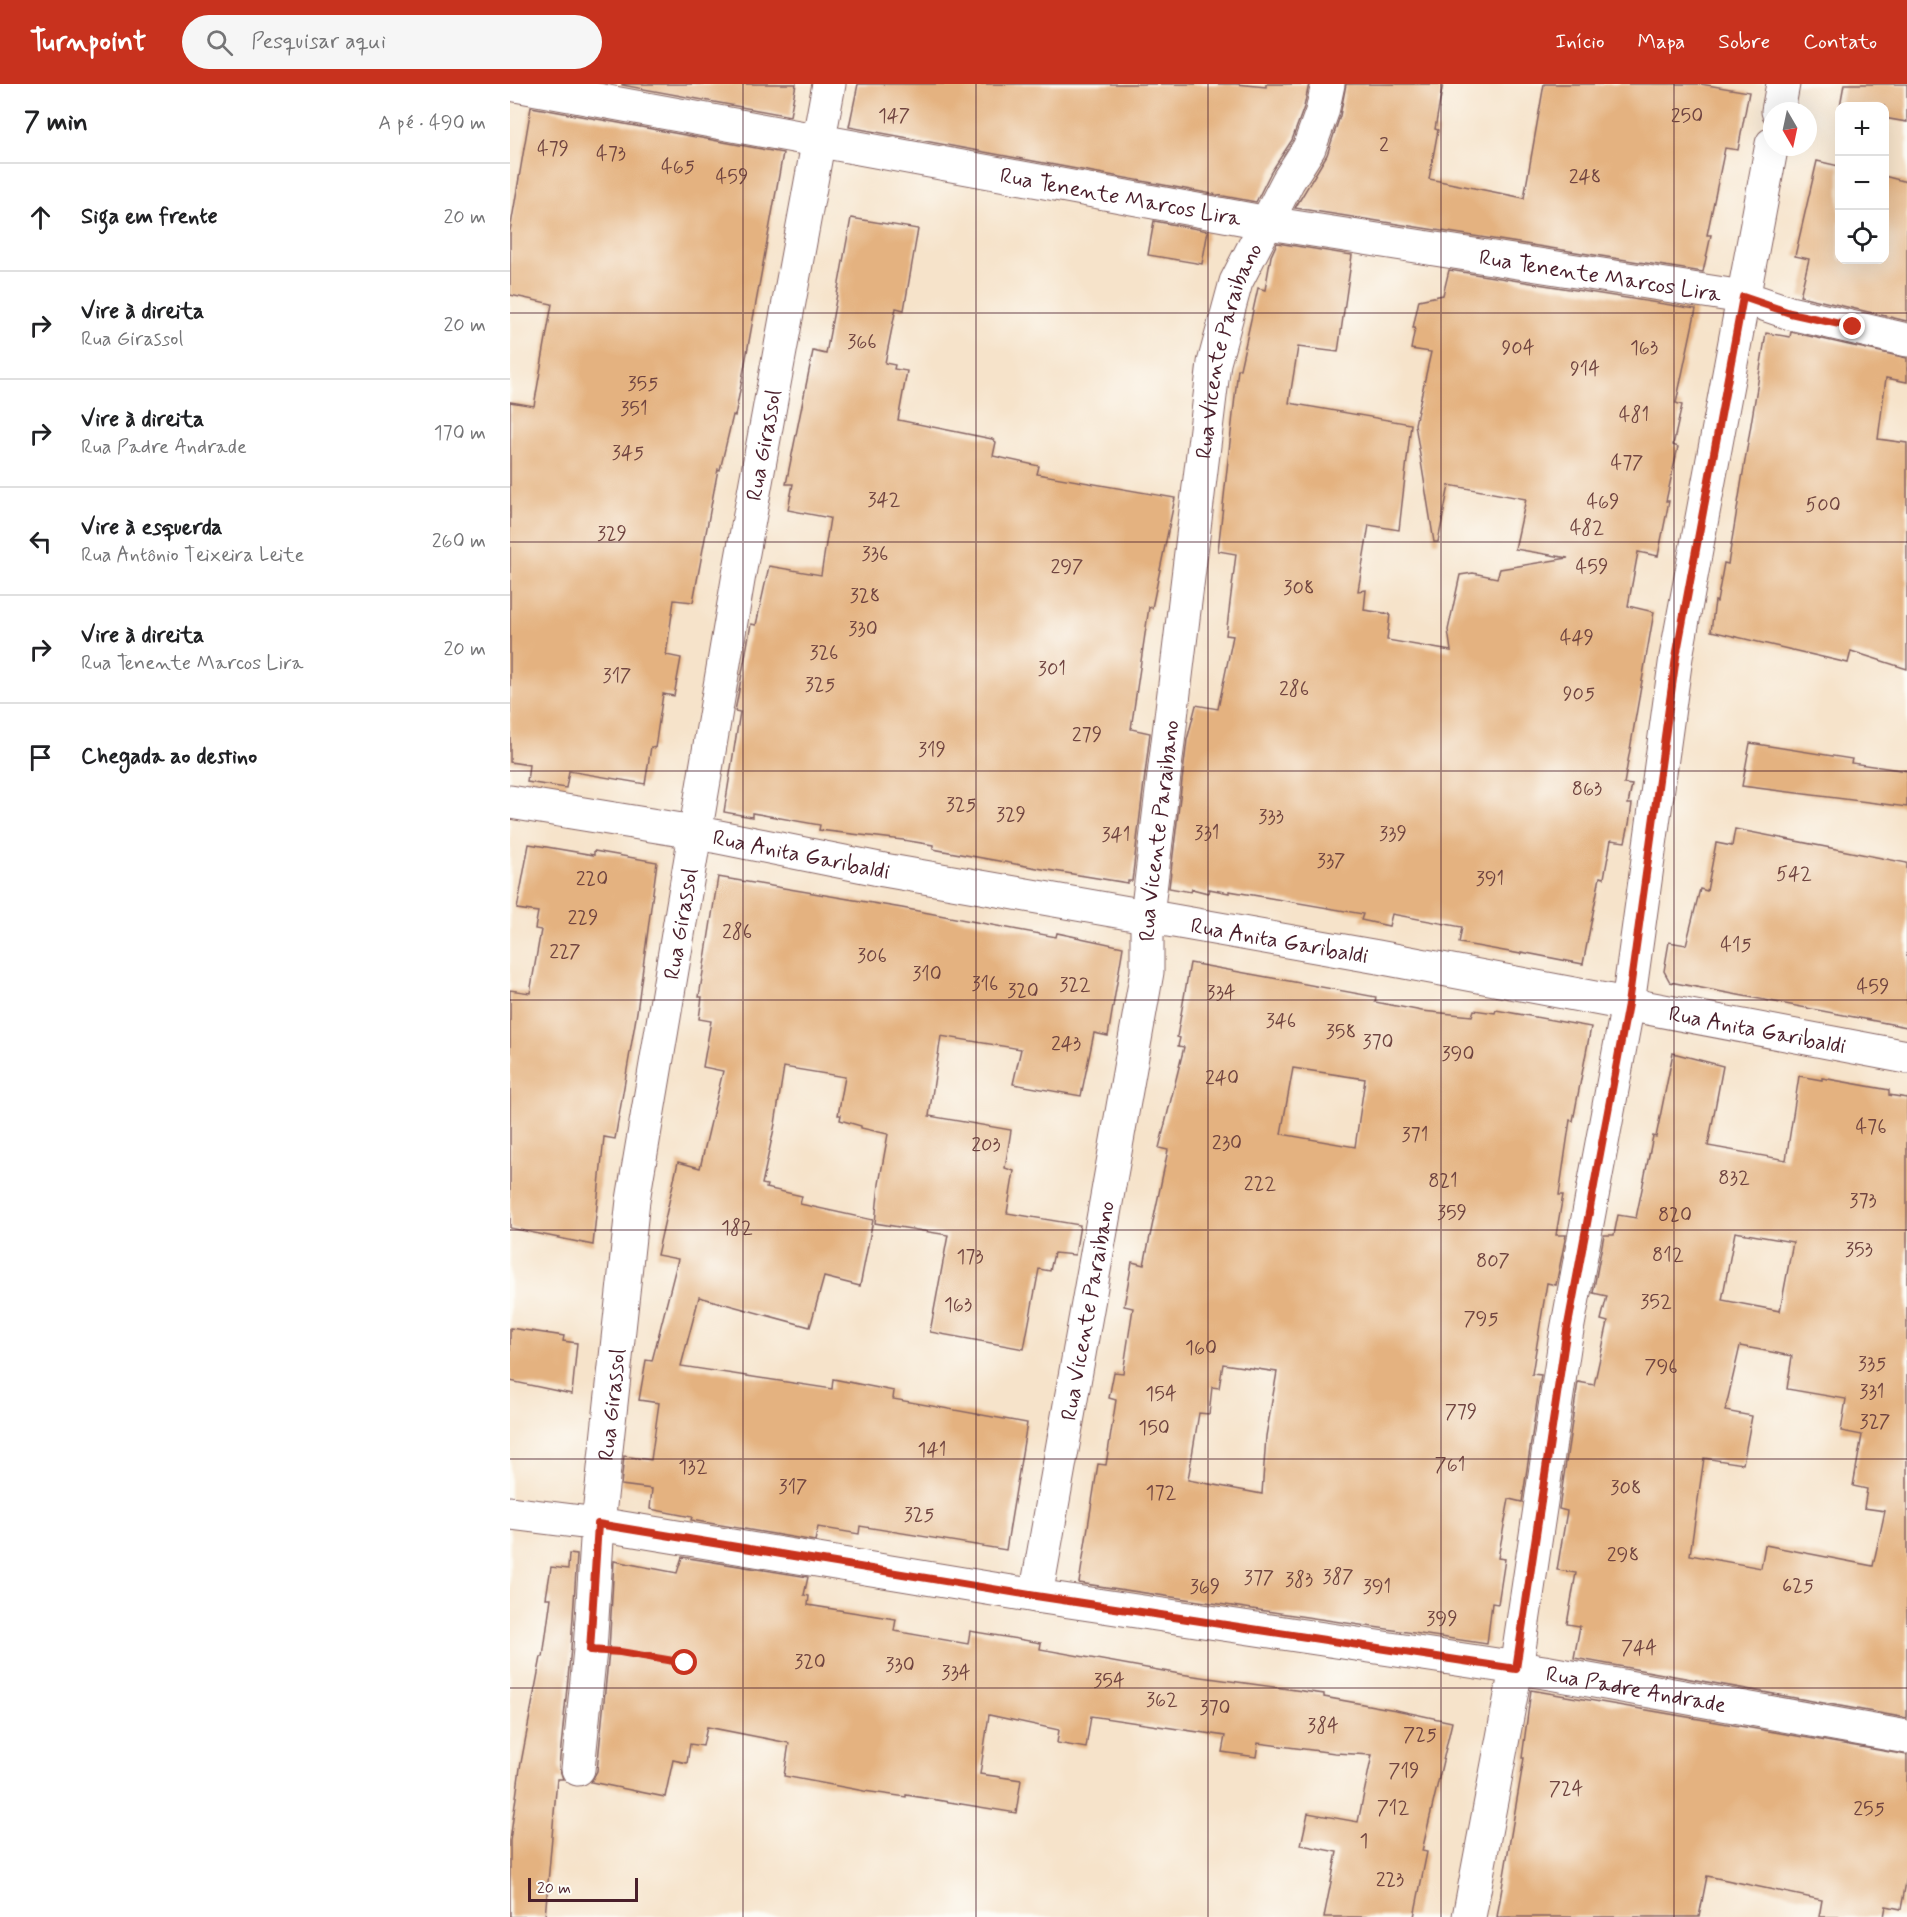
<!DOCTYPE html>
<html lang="pt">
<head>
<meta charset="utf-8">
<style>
  body { margin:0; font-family:Mynerve,sans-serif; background:#f6f6f6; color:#202124 }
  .controls { position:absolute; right:18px; top:18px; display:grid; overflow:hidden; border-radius:12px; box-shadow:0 6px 24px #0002 }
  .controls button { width:54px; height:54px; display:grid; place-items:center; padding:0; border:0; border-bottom:2px solid #e0e0e0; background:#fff; color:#202124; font:30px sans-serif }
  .compass { position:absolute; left:1253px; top:18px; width:54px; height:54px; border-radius:50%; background:#fff; box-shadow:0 6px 24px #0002; rotate:171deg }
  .scale { position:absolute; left:18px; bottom:15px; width:110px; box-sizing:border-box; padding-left:6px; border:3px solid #4a1f2b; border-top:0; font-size:16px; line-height:21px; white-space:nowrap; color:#4a1f2b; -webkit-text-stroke:4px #fdfcf7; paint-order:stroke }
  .stop { position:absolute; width:18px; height:18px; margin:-14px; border:4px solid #c8321e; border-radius:50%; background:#fff }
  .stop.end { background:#c8321e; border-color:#fff; box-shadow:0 2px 6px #0008 }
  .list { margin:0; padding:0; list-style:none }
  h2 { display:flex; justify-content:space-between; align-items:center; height:78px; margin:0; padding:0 24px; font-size:26px }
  h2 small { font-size:20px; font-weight:400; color:#757577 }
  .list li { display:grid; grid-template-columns:39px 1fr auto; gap:18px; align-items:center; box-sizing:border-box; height:108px; padding:0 24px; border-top:2px solid #e0e0e0 }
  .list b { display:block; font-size:22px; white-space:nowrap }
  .list p { margin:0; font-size:20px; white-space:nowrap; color:#757577 }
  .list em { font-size:20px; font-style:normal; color:#757577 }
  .icon { flex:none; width:33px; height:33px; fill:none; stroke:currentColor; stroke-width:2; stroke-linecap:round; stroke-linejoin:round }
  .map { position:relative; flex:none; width:1397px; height:1833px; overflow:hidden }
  header { display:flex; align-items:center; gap:36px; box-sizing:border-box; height:84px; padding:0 30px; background:#c8321e; color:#fff }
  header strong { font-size:28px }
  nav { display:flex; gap:33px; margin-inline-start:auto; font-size:21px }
  .search { width:420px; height:54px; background:#f6f6f6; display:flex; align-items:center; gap:15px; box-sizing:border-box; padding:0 21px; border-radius:33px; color:#757577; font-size:22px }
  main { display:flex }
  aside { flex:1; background:#fff }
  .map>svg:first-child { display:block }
</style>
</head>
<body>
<header>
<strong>Turnpoint</strong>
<div class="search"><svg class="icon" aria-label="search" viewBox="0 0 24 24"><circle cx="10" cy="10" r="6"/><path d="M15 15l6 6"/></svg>Pesquisar aqui</div>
<nav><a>Início</a><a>Mapa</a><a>Sobre</a><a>Contato</a></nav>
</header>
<main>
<aside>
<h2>7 min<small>A pé · 490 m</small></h2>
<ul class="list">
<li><svg class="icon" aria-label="ahead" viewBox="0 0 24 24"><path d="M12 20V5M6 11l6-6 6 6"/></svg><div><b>Siga em frente</b></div><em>20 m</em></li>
<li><svg class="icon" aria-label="right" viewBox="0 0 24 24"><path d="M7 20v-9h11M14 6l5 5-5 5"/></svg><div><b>Vire à direita</b><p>Rua Girassol</p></div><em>20 m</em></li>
<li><svg class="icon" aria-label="right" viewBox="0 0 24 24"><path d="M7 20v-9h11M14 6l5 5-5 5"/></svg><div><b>Vire à direita</b><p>Rua Padre Andrade</p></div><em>170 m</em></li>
<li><svg class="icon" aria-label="left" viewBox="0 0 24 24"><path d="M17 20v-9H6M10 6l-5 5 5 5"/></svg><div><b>Vire à esquerda</b><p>Rua Antônio Teixeira Leite</p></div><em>260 m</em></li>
<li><svg class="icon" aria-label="right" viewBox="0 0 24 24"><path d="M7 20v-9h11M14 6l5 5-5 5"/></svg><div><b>Vire à direita</b><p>Rua Tenente Marcos Lira</p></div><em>20 m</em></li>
<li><svg class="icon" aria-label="arrive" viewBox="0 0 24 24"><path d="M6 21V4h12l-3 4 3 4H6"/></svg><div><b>Chegada ao destino</b></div></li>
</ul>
</aside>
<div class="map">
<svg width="1397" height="1833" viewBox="0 0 1397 1833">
  <rect width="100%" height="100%" fill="#fdfcf7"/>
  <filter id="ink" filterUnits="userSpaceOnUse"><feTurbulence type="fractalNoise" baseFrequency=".0167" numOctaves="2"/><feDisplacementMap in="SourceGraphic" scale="12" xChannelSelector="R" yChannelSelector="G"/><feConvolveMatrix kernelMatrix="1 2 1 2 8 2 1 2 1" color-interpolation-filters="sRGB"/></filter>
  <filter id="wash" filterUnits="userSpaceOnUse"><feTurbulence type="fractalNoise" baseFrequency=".008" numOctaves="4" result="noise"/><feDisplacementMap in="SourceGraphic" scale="24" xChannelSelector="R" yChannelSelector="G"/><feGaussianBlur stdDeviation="1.35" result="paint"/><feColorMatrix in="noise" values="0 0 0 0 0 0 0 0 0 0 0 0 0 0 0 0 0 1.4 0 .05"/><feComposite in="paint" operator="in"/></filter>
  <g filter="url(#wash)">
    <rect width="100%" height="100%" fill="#f6e3ca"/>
    <g id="blocks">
      <!-- building -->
      <g fill="#e4b280" fill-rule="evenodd">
        <path d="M 112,0 L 286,0 L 280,32 L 112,1 Z"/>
        <path d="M 348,0 L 726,0 L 756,3 L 756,0 L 799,0 L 794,23 L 782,56 L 761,88 L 746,118 L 339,43 Z"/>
        <path d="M 836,0 L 933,0 L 925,45 L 928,46 L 919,95 L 1014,114 L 1034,0 L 1191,0 L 1239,8 L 1228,66 L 1215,64 L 1197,151 L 1201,151 L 1193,188 L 785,124 L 817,71 L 830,32 Z"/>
        <path d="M 1334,0 L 1397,0 L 1397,38 L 1374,34 L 1374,22 L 1330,22 Z"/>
        <path d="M 21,23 L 273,69 L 232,296 L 225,332 L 223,331 L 210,386 L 208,385 L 183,518 L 164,516 L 156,571 L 171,574 L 164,612 L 153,610 L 145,664 L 141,663 L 135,700 L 59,687 L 56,704 L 17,698 L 19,681 L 0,678 L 0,318 L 24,322 L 42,220 L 0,211 L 0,147 Z"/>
        <path d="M 1307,77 L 1329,82 L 1329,176 L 1374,176 L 1374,92 L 1397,98 L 1397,237 L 1290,212 L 1299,175 L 1285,172 Z"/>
        <path d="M 341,134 L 408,145 L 394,226 L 386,224 L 375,279 L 385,281 L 384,285 L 397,287 L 388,336 L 482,355 L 486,358 L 483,372 L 529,382 L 527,390 L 665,414 L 642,524 L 639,523 L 621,645 L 640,649 L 622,797 L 618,797 L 618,799 L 538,786 L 423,765 L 423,761 L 393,756 L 309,746 L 310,741 L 242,729 L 242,733 L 214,728 L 230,628 L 225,627 L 227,617 L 241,540 L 246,541 L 259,482 L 311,491 L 320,434 L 278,426 L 283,400 L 276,400 L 303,267 L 316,270 Z"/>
        <path d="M 644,137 L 698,147 L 692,180 L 638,171 Z"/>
        <path d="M 767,159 L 842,171 L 828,268 L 788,263 L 779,319 L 901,340 L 889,446 L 859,441 L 848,507 L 856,506 L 854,526 L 880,530 L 877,556 L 941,567 L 938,546 L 950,491 L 963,489 L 987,494 L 990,485 L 1058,474 L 1005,465 L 1016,415 L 939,401 L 928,458 L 924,458 L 905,340 L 921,268 L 901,265 L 905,244 L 903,244 L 909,216 L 933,211 L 939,186 L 1186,225 L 1166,319 L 1172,321 L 1163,361 L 1168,363 L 1156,417 L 1159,417 L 1148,472 L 1128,468 L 1118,522 L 1144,528 L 1114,700 L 1122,701 L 1118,720 L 1122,720 L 1119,740 L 1115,758 L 1101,756 L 1094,794 L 1090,793 L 1073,880 L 1011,868 L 1011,870 L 949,859 L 952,843 L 882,830 L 879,842 L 851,836 L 853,830 L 719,807 L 719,809 L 699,805 L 698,809 L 682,805 L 681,808 L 659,804 L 677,656 L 686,621 L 708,625 L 723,552 L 716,551 L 726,470 L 708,467 L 728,285 L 730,285 L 748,204 L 755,206 L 761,172 Z"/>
        <path d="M 1281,248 L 1397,274 L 1397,298 L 1376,294 L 1368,355 L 1397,359 L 1397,585 L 1341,567 L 1338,579 L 1201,547 L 1205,517 L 1207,518 L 1214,479 L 1218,480 L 1256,249 L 1280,253 Z"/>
        <path d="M 1240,659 L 1342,675 L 1341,679 L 1397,687 L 1397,723 L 1232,702 Z"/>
        <path d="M 1225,745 L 1397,779 L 1397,943 L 1160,898 L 1154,887 L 1159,858 L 1176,861 L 1190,805 L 1197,807 L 1206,759 L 1222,762 Z"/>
        <path d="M 19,760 L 84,771 L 84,767 L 147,778 L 127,928 L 105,1055 L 94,1053 L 83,1161 L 0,1144 L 0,906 L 20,909 L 31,846 L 25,845 L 28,828 L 7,825 Z"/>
        <path d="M 208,793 L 392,824 L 546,853 L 547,849 L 613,863 L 598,952 L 584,949 L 571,1012 L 503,1000 L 511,965 L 431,952 L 419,1032 L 501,1046 L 495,1084 L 504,1087 L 497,1129 L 570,1141 L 565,1171 L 544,1169 L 540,1187 L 529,1185 L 514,1265 L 420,1248 L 438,1151 L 365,1139 L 369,1100 L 378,1050 L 351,1044 L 351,1042 L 330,1036 L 331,1031 L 328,1031 L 335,993 L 274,983 L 265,1040 L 252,1100 L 257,1101 L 256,1104 L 292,1112 L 290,1120 L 363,1136 L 350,1202 L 314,1193 L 300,1243 L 189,1213 L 171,1282 L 322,1305 L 323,1295 L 384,1307 L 383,1315 L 517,1339 L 496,1466 L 350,1442 L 349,1450 L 308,1443 L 305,1457 L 181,1436 L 182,1433 L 140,1425 L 142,1405 L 111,1401 L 114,1372 L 141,1376 L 149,1319 L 129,1316 L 136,1276 L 142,1277 L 168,1175 L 147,1171 L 168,1078 L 190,1084 L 213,987 L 193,983 L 201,937 L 189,935 L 192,913 L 189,913 Z"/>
        <path d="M 680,879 L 866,913 L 865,918 L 912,927 L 962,932 L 964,926 L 985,929 L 986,926 L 1081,943 L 1063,1037 L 1060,1036 L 1049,1111 L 1053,1111 L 1046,1151 L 1056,1151 L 1046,1201 L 1037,1199 L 1022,1290 L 1031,1291 L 1012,1418 L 999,1415 L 988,1474 L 995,1475 L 988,1520 L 982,1519 L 977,1560 L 569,1499 L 588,1380 L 596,1381 L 606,1316 L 599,1314 L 604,1288 L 613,1289 L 623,1224 L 614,1222 L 622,1178 L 634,1181 L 658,1066 L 649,1064 L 674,963 L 668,962 L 670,954 L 667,953 ZM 783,984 L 855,995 L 845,1063 L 771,1050 ZM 713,1280 L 767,1288 L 756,1352 L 752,1410 L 678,1396 L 689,1329 L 699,1330 L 702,1303 L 709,1304 Z"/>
        <path d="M 1163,969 L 1213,982 L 1198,1062 L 1276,1076 L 1289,992 L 1312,996 L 1312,994 L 1379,1006 L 1379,1011 L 1397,1014 L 1397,1634 L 1064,1574 L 1070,1542 L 1057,1540 L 1066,1489 L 1047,1486 L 1057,1427 L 1049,1425 L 1068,1298 L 1084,1301 L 1098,1238 L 1091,1236 L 1097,1212 L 1083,1209 L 1094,1151 L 1104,1151 L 1108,1131 L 1126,1134 L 1143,1052 L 1146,1053 ZM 1225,1148 L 1283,1158 L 1270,1227 L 1212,1216 ZM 1230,1262 L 1282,1272 L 1277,1305 L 1336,1315 L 1331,1347 L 1352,1351 L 1343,1402 L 1357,1405 L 1354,1424 L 1375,1427 L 1363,1482 L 1255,1461 L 1251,1484 L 1180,1471 L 1194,1374 L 1233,1380 L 1242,1332 L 1215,1327 Z"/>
        <path d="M 0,1244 L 54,1252 L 53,1257 L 67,1259 L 62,1310 L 0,1297 Z"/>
        <path d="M 59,1470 L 67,1471 L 61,1564 L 49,1683 L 53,1695 L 47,1695 L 35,1833 L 0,1833 L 0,1757 L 10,1684 L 31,1573 L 33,1573 L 41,1514 L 36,1514 L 41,1483 L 58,1485 Z"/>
        <path d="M 172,1473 L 298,1493 L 294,1511 L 299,1512 L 298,1521 L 386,1535 L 384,1547 L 458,1560 L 460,1547 L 531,1559 L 530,1565 L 670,1590 L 814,1610 L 814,1613 L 886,1626 L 942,1638 L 912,1767 L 917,1768 L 904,1833 L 814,1833 L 827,1768 L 791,1761 L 798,1729 L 848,1738 L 862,1671 L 825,1669 L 748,1659 L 746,1673 L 712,1668 L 715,1652 L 581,1632 L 576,1664 L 547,1659 L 549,1646 L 479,1631 L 470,1690 L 511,1696 L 506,1729 L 396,1711 L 396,1713 L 354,1707 L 274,1692 L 279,1659 L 197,1643 L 193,1662 L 180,1660 L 177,1679 L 163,1676 L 155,1713 L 81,1698 L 87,1687 L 99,1567 L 104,1477 L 167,1489 Z"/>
        <path d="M 1021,1606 L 1397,1671 L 1397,1793 L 1391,1825 L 1376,1822 L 1374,1833 L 1309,1833 L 1312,1816 L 1197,1792 L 1189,1833 L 987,1833 L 1014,1674 L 1012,1674 Z"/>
      </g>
    </g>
  </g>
  <g filter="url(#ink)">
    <use href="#blocks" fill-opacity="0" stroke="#866463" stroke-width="1.5"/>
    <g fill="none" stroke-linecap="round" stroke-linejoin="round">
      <!-- minor casing -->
      <g stroke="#866463" stroke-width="35">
        <g id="minor">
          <path id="s1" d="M 0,0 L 758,139 L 1233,213 L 1280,229 L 1397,256"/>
          <path d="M 1268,27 L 1273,0"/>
          <path id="s2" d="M 0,718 L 184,748 L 374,786 L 868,873 L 1397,973"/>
          <path id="s3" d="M 0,1429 L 88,1440 L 526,1512 L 1034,1588 L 1397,1653"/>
          <path id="s4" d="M 526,1512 L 637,888 L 637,831 L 704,279 L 726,198 L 778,97 L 799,64 L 812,28 L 818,0"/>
          <path id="s5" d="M 68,1685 L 80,1566 L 88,1440 L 123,1116 L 228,496 L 319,0"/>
          <path d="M 959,1833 L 1006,1585 L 1055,1257 L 1118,920 L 1166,573 L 1262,60"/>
        </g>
      </g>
      <!-- path -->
      <path stroke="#866463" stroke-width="4" stroke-dasharray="4.5 4.5" stroke-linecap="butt" d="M 113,1569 L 175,1579"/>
      <!-- minor -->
      <use href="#minor" stroke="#fff" stroke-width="33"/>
    </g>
  </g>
  <g fill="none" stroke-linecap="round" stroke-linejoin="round" filter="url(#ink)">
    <!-- route -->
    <path stroke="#c8321e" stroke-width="8" d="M 175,1579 L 110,1568 L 80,1566 L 88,1440 L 526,1512 L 1006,1585 L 1055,1257 L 1118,920 L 1166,573 L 1233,213 L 1280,229 L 1343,243"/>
  </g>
  <!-- grid -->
  <path fill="none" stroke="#4a1f2b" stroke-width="1.5" stroke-opacity="0.55" d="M 233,0 L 233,1833M 466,0 L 466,1833M 698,0 L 698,1833M 931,0 L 931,1833M 1164,0 L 1164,1833M 0,229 L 1397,229M 0,458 L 1397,458M 0,687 L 1397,687M 0,916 L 1397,916M 0,1146 L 1397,1146M 0,1375 L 1397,1375M 0,1604 L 1397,1604"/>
  <g text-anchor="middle" stroke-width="6" stroke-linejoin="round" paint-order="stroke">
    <!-- number labels -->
    <g font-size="20" fill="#704440">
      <text x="384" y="38">147</text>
      <text x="1177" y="38">250</text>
      <text x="874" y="67">2</text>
      <text x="43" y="71">479</text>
      <text x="101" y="76">473</text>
      <text x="168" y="89">465</text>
      <text x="222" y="99">459</text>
      <text x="1075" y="99">248</text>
      <text x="352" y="264">366</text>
      <text x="1008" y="270">904</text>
      <text x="1134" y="270">163</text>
      <text x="1075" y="291">914</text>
      <text x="133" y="306">355</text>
      <text x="124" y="331">351</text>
      <text x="1124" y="337">481</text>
      <text x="118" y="375">345</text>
      <text x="1117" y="385">477</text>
      <text x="374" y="422">342</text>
      <text x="1093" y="424">469</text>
      <text x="1313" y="427">500</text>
      <text x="1077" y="450">482</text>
      <text x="102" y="456">329</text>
      <text x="365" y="476">336</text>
      <text x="557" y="489">297</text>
      <text x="1082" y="489">459</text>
      <text x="789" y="510">308</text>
      <text x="355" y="518">328</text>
      <text x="353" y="551">330</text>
      <text x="1067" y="560">449</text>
      <text x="314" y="575">326</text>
      <text x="542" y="591">301</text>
      <text x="107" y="598">317</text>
      <text x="310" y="607">325</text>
      <text x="784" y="611">286</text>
      <text x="1069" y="616">905</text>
      <text x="577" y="657">279</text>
      <text x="422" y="672">319</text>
      <text x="1077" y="711">863</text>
      <text x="451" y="727">325</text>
      <text x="501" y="737">329</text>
      <text x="761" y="739">333</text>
      <text x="697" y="755">331</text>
      <text x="883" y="756">339</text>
      <text x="606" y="757">341</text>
      <text x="821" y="783">337</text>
      <text x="1284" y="796">542</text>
      <text x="82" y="801">220</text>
      <text x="980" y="801">391</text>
      <text x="73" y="840">229</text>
      <text x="227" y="854">286</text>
      <text x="1226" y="867">415</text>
      <text x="55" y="874">227</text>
      <text x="362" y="878">306</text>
      <text x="417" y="896">310</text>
      <text x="475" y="906">316</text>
      <text x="565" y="907">322</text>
      <text x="1363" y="909">459</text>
      <text x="513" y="913">320</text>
      <text x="711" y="915">334</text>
      <text x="771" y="943">346</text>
      <text x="831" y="954">358</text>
      <text x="868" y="964">370</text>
      <text x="556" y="966">243</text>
      <text x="948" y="976">390</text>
      <text x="712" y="1000">240</text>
      <text x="1361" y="1049">476</text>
      <text x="905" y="1057">371</text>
      <text x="717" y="1065">230</text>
      <text x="476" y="1067">203</text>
      <text x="1224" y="1100">832</text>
      <text x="933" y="1103">821</text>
      <text x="750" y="1106">222</text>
      <text x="1353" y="1123">373</text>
      <text x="942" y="1135">359</text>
      <text x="1165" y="1137">820</text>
      <text x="227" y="1150">182</text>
      <text x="1349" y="1172">353</text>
      <text x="1158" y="1177">812</text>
      <text x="460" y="1179">173</text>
      <text x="983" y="1183">807</text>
      <text x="1146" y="1224">352</text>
      <text x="448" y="1227">163</text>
      <text x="971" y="1241">795</text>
      <text x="691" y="1270">160</text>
      <text x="1362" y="1286">335</text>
      <text x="1151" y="1289">796</text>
      <text x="1362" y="1314">331</text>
      <text x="651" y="1316">154</text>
      <text x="951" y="1334">779</text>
      <text x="1365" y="1344">327</text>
      <text x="644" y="1350">150</text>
      <text x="422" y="1372">141</text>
      <text x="940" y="1387">761</text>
      <text x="183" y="1389">132</text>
      <text x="283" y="1409">317</text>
      <text x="1116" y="1410">308</text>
      <text x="651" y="1415">172</text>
      <text x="409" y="1437">325</text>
      <text x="1113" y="1477">298</text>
      <text x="828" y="1499">387</text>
      <text x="749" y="1500">377</text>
      <text x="789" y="1502">383</text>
      <text x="1288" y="1508">625</text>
      <text x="695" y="1509">369</text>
      <text x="867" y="1509">391</text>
      <text x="932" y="1541">399</text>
      <text x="1129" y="1570">744</text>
      <text x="300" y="1584">320</text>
      <text x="390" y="1587">330</text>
      <text x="446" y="1595">334</text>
      <text x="599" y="1603">354</text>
      <text x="652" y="1622">362</text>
      <text x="705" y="1630">370</text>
      <text x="813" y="1648">384</text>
      <text x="910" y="1657">725</text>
      <text x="894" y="1693">719</text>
      <text x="1056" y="1711">724</text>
      <text x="883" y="1730">712</text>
      <text x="1359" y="1731">255</text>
      <text x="854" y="1763">1</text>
      <text x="880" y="1802">223</text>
    </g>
    <!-- street labels -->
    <g font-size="22" fill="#4a1f2b" stroke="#fdfcf7">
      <text dy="8" stroke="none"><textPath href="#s1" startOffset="621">Rua Tenente Marcos Lira</textPath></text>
      <text dy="8" stroke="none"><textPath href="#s1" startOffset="1107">Rua Tenente Marcos Lira</textPath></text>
      <text dy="8" stroke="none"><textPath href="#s4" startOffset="1262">Rua Vicente Paraibano</textPath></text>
      <text dy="8" stroke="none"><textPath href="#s5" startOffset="1338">Rua Girassol</textPath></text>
      <text dy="8" stroke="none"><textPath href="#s4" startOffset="776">Rua Vicente Paraibano</textPath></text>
      <text dy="8" stroke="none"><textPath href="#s2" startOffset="296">Rua Anita Garibaldi</textPath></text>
      <text dy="8" stroke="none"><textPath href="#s5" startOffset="852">Rua Girassol</textPath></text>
      <text dy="8" stroke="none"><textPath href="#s2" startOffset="782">Rua Anita Garibaldi</textPath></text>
      <text dy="8" stroke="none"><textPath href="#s2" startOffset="1268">Rua Anita Garibaldi</textPath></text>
      <text dy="8" stroke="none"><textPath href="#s4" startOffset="290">Rua Vicente Paraibano</textPath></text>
      <text dy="8" stroke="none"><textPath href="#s5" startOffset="366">Rua Girassol</textPath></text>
      <text dy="8" stroke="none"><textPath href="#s3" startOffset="1140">Rua Padre Andrade</textPath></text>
    </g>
  </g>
</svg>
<div class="controls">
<button>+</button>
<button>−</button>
<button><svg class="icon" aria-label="locate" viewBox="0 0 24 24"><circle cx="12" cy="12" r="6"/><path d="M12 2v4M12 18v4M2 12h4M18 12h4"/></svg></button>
</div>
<svg class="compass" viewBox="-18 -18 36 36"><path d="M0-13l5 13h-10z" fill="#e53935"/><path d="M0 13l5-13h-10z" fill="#757577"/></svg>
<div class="scale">20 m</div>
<div class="stop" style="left:175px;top:1579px"></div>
<div class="stop end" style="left:1343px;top:243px"></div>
</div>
</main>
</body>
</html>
